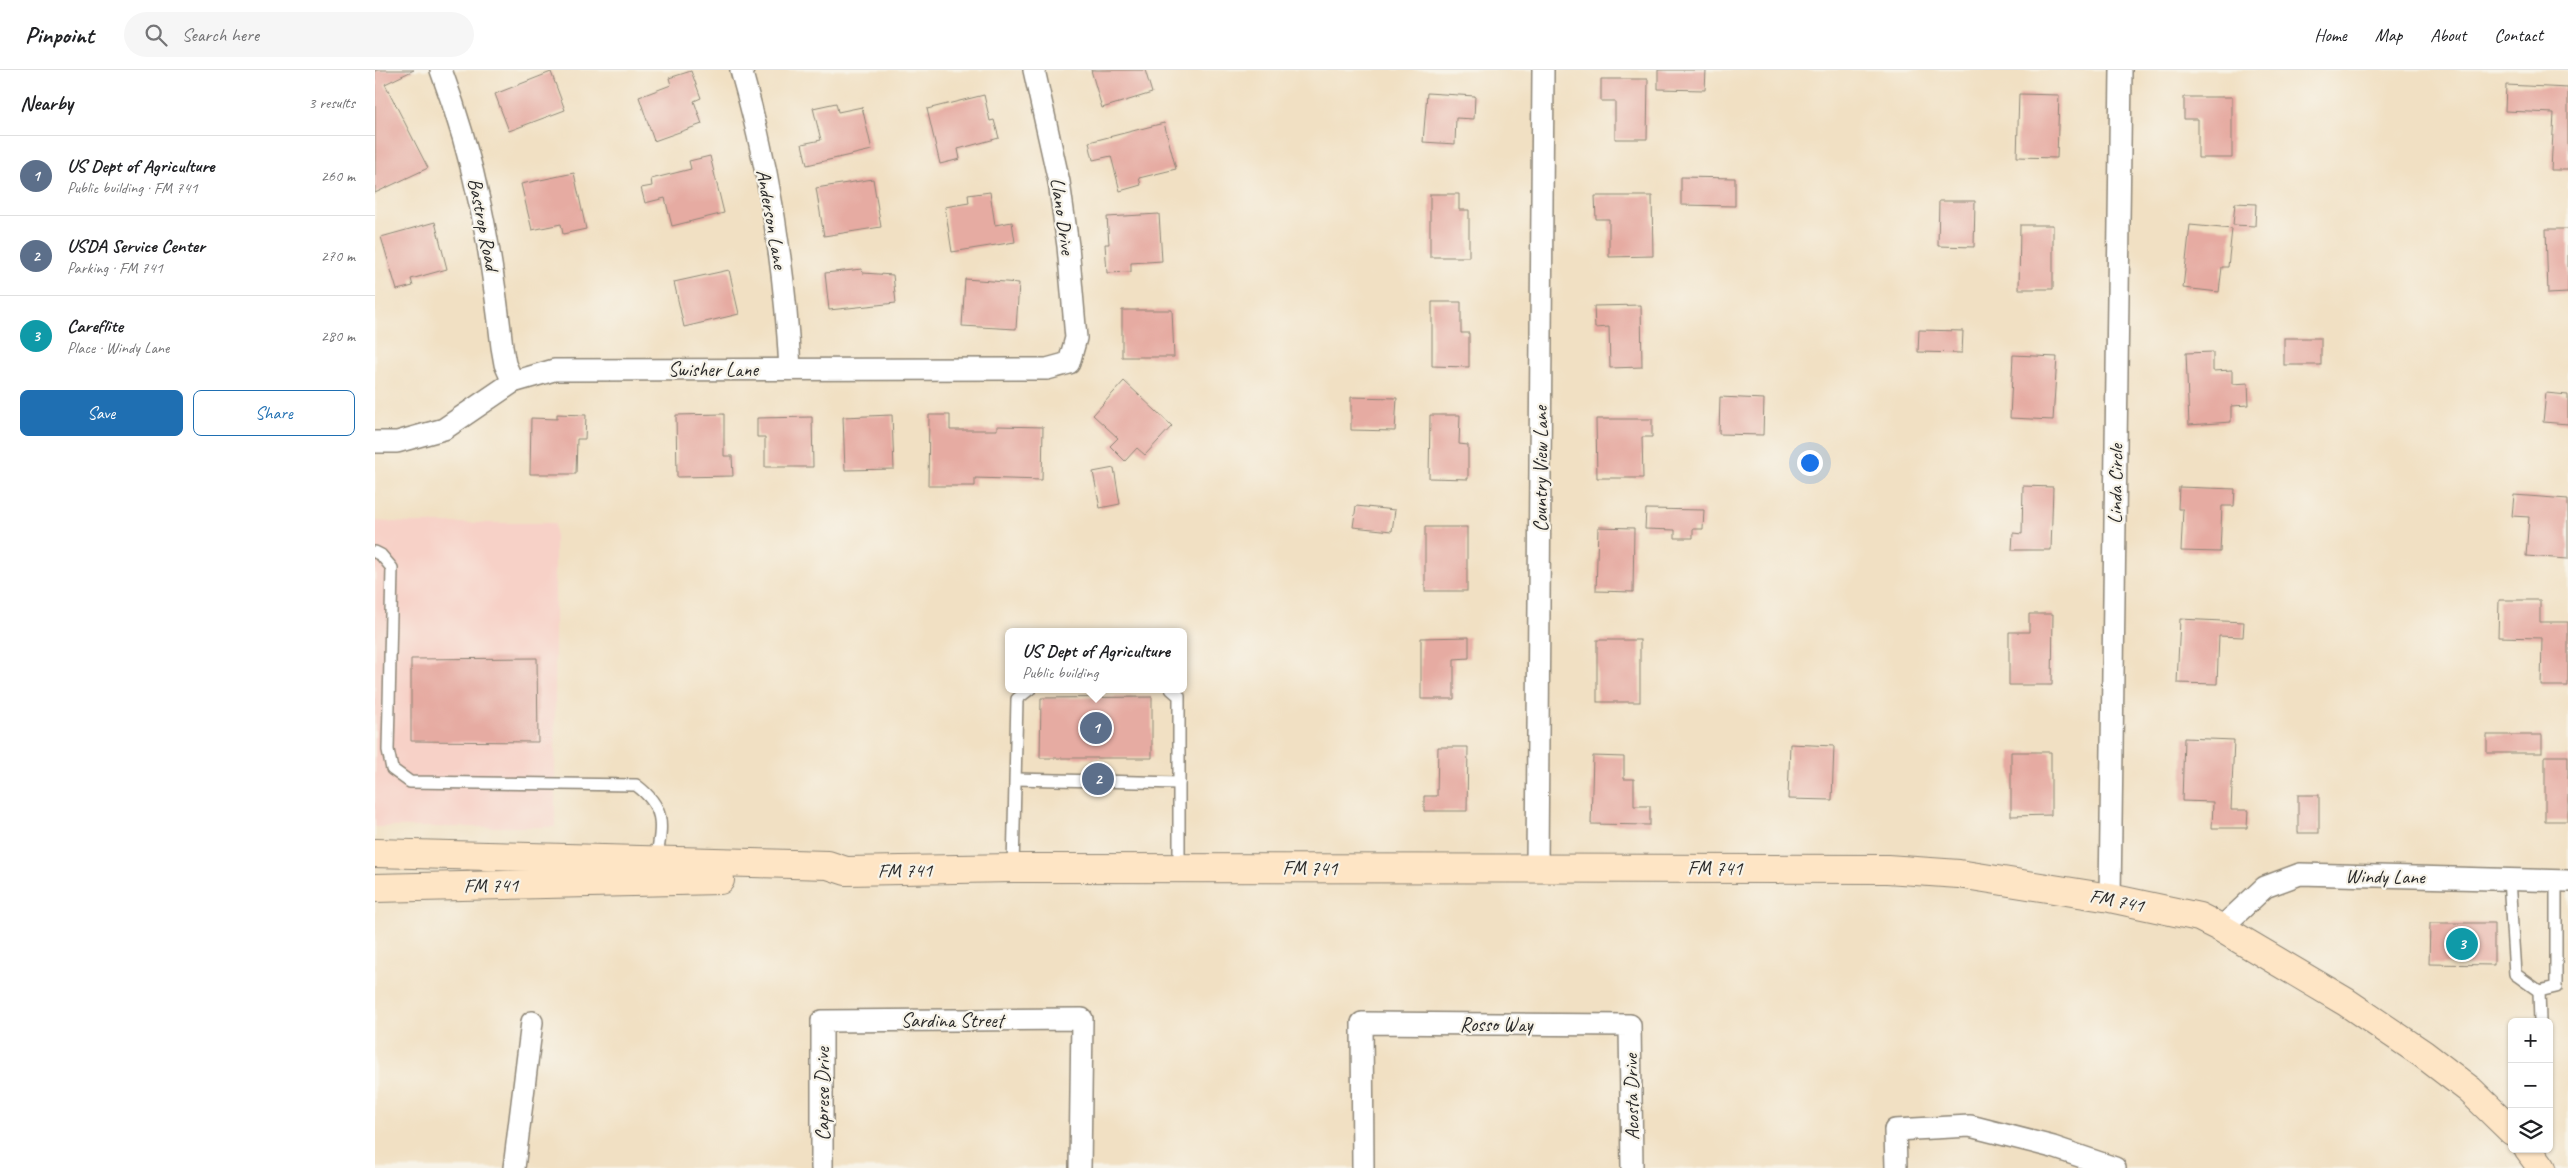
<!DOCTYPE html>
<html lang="en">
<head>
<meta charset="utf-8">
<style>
  body { margin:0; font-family:Caveat,sans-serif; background:#f6f6f6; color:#202124 }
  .controls { position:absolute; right:15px; bottom:15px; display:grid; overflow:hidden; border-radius:8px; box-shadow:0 1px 4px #0004 }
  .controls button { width:45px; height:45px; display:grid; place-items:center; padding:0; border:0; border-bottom:1px solid #e0e0e0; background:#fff; color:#202124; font:25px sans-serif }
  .you { position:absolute; left:1434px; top:392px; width:18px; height:18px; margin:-12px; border:4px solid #fff; border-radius:50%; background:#1a73e8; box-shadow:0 0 0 8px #1a73e833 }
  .badge { display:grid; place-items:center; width:32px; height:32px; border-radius:50%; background:#1f6fb2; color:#fff; font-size:16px; font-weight:700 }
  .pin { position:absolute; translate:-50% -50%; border:2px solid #fff; box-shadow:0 1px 5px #0006 }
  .popup { position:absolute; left:630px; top:558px; width:182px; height:65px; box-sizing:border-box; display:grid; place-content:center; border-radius:8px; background:#fff; filter:drop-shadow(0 1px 4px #0005); font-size:16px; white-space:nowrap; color:#757577 }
  .popup b { font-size:19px; color:#202124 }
  .popup::after { content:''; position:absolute; left:50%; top:100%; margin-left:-10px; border:10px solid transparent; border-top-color:#fff }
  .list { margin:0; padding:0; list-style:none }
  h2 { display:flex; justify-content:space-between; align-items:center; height:65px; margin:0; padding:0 20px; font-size:21px }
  h2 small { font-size:16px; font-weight:400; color:#757577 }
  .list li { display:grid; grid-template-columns:32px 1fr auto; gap:15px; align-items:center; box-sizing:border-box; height:80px; padding:0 20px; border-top:1px solid #e0e0e0 }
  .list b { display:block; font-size:19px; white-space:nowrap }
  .list p { margin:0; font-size:16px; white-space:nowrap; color:#757577 }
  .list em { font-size:16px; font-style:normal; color:#757577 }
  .actions { display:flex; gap:10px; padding:15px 20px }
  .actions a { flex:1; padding:11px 0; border:1px solid #1f6fb2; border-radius:8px; text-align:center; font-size:18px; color:#1f6fb2 }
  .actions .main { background:#1f6fb2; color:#fff }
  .icon { flex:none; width:28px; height:28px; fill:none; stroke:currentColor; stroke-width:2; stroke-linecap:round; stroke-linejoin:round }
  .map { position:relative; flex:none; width:2193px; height:1098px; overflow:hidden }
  header { display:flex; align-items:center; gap:30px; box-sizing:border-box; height:70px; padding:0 25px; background:#fff; border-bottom:1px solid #e0e0e0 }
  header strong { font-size:24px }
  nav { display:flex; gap:28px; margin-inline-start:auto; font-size:18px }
  .search { width:350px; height:45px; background:#f6f6f6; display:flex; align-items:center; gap:12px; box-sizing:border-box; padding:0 18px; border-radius:28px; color:#757577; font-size:19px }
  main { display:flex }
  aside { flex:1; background:#fff }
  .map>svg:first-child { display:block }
</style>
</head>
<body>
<header>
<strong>Pinpoint</strong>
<div class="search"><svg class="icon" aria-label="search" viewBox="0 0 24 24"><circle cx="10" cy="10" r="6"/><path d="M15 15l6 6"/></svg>Search here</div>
<nav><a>Home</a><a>Map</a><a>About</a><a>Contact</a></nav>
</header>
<main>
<aside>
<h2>Nearby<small>3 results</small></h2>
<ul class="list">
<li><span class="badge" style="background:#5c6f8a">1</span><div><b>US Dept of Agriculture</b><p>Public building · FM 741</p></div><em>260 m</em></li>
<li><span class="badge" style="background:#5c6f8a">2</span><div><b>USDA Service Center</b><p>Parking · FM 741</p></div><em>270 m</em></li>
<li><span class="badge" style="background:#0f9aa8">3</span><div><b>Careflite</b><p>Place · Windy Lane</p></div><em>280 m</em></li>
</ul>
<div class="actions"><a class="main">Save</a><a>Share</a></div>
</aside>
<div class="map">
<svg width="2193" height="1098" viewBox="0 0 2193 1098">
  <rect width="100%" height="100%" fill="#f7f3e8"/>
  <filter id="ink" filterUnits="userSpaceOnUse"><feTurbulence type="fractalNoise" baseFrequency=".02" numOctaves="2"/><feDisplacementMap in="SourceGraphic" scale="10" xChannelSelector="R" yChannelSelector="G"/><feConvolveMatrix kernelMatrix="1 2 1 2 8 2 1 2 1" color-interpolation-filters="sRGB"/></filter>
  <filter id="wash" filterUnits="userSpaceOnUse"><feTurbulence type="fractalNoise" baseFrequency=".0096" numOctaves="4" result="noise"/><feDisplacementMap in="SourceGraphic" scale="20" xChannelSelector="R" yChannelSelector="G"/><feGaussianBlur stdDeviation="1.12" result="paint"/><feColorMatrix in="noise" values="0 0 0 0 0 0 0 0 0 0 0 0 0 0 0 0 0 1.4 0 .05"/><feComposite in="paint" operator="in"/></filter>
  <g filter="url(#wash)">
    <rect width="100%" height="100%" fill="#f1e0c3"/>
    <!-- built -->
    <path fill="#f7d1c7" d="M 0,451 L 37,453 L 180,453 L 180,757 L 0,757 Z"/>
    <g id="blocks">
      <!-- building -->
      <g fill="#e6aba2">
        <path d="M 0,0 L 39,0 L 10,14 L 53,98 L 0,123 Z"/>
        <path d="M 716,0 L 770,0 L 777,23 L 727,38 Z"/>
        <path d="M 1283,0 L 1331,0 L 1330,20 L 1283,19 Z"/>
        <path d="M 316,1 L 326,28 L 319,31 L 327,54 L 279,71 L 264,27 L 296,15 L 294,8 Z"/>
        <path d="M 176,2 L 190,40 L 134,61 L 120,24 Z"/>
        <path d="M 1226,9 L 1273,9 L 1272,69 L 1240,69 L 1240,31 L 1226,31 Z"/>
        <path d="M 2131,15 L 2193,18 L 2193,100 L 2176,100 L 2179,43 L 2130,41 Z"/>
        <path d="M 1052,23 L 1100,26 L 1099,49 L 1081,48 L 1080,74 L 1048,72 Z"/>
        <path d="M 1644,24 L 1684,25 L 1682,88 L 1642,87 Z"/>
        <path d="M 609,25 L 615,51 L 619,50 L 624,68 L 583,79 L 585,89 L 565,94 L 552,39 Z"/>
        <path d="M 1809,27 L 1857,27 L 1857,88 L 1823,88 L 1823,49 L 1809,49 Z"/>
        <path d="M 461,33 L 463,42 L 487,37 L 497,80 L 432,95 L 427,74 L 446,70 L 438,38 Z"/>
        <path d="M 789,53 L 801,99 L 764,108 L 766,115 L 745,121 L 736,86 L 718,90 L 714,72 Z"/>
        <path d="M 335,86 L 349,143 L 297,156 L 290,128 L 270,133 L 266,118 L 277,116 L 276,109 L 316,99 L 314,91 Z"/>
        <path d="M 199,103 L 211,159 L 188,164 L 186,154 L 157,160 L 146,114 Z"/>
        <path d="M 1306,107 L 1360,108 L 1360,136 L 1306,135 Z"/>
        <path d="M 498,109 L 506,157 L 449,166 L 441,118 Z"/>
        <path d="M 615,122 L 620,155 L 637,152 L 640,172 L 577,182 L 570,137 L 594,133 L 593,125 Z"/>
        <path d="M 1055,124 L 1084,124 L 1084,140 L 1094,140 L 1094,187 L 1055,187 Z"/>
        <path d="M 1220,126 L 1277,126 L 1278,186 L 1234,187 L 1234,149 L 1221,149 Z"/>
        <path d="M 1564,131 L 1600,131 L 1599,177 L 1563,176 Z"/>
        <path d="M 1860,133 L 1881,134 L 1880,156 L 1858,155 Z"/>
        <path d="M 784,144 L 787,191 L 756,193 L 756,202 L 732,203 L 730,174 L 734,174 L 732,147 Z"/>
        <path d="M 60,152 L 72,199 L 36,209 L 38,216 L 22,220 L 6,167 Z"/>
        <path d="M 1645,155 L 1678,155 L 1678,219 L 1644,219 Z"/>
        <path d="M 1815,155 L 1857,159 L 1853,197 L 1847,197 L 1844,222 L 1808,218 Z"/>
        <path d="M 2171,159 L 2193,159 L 2193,223 L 2173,224 Z"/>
        <path d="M 487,199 L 488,203 L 518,205 L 521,233 L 454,240 L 450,203 Z"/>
        <path d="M 354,200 L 364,244 L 309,257 L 299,212 Z"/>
        <path d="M 590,209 L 644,213 L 641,259 L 587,256 Z"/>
        <path d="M 1057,232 L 1086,232 L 1086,263 L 1094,263 L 1094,297 L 1057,296 Z"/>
        <path d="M 1266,235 L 1267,297 L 1235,298 L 1234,257 L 1220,258 L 1219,236 Z"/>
        <path d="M 747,240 L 797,240 L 799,287 L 747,287 Z"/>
        <path d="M 1544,260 L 1588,261 L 1587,283 L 1543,282 Z"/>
        <rect x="1909" y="268" width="37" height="27"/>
        <path d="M 1838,282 L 1838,301 L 1857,300 L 1857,314 L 1873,313 L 1874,335 L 1856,336 L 1856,352 L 1814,355 L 1811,283 Z"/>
        <path d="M 1638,285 L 1682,287 L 1678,350 L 1635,348 Z"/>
        <path d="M 749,311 L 797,356 L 770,385 L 762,378 L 750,391 L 735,376 L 743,368 L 718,345 Z"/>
        <path d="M 2171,323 L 2193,325 L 2193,354 L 2168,352 Z"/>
        <path d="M 976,327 L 1022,328 L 1020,361 L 976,360 Z"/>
        <path d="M 1345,327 L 1389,329 L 1388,365 L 1344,364 Z"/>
        <path d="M 182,344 L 211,345 L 210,369 L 202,369 L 201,404 L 155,404 L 156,348 L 182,349 Z"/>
        <path d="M 349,344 L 349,386 L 357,386 L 358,406 L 302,407 L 301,345 Z"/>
        <path d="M 517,345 L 519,399 L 470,400 L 468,347 Z"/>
        <path d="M 554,345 L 575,345 L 575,360 L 622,360 L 622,356 L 668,357 L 667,410 L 600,408 L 600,416 L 553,416 Z"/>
        <path d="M 1055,345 L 1085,345 L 1084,374 L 1093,375 L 1093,409 L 1054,408 Z"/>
        <path d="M 437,347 L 438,397 L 390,397 L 390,367 L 382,367 L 382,348 Z"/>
        <path d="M 1221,349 L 1277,349 L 1277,367 L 1267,367 L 1268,408 L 1222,408 Z"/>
        <path d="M 739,398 L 745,434 L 725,438 L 718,402 Z"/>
        <path d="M 1648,416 L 1678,417 L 1676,480 L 1637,480 L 1638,463 L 1647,464 Z"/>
        <path d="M 1804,417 L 1860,419 L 1859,436 L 1847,436 L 1845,482 L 1806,481 L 1808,439 L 1803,439 Z"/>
        <path d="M 2139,425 L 2193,429 L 2193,489 L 2151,486 L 2154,447 L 2137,446 Z"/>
        <path d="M 981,436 L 1020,440 L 1017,461 L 978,457 Z"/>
        <path d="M 1271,439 L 1329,440 L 1328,459 L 1318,459 L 1318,468 L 1300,468 L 1300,460 L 1270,459 Z"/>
        <rect x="1050" y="457" width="42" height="64"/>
        <path d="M 1223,457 L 1259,458 L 1258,522 L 1221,521 Z"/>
        <path d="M 2124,530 L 2165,530 L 2165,552 L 2193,552 L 2193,616 L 2166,616 L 2167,568 L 2123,567 Z"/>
        <path d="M 1654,544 L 1678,544 L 1677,615 L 1634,615 L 1634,562 L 1654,562 Z"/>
        <path d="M 1805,549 L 1869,552 L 1868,567 L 1844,566 L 1842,614 L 1802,613 Z"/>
        <path d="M 1094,567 L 1094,588 L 1079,589 L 1079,629 L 1046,629 L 1046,568 Z"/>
        <rect x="1222" y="570" width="43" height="62"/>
        <path d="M 162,588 L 163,672 L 36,671 L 36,589 Z"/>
        <path d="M 777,627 L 777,688 L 665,688 L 666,628 Z"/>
        <rect x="2112" y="665" width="55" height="18"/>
        <path d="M 1809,668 L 1859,670 L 1856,740 L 1873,740 L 1872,758 L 1837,758 L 1838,732 L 1807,731 Z"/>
        <path d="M 1415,674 L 1459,676 L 1457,730 L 1413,729 Z"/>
        <path d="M 1063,677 L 1093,677 L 1092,741 L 1049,741 L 1049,726 L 1062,726 Z"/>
        <path d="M 1636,682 L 1676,682 L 1676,745 L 1636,746 Z"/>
        <path d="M 1218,686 L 1249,687 L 1249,709 L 1259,709 L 1259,736 L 1275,736 L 1275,755 L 1216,754 Z"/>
        <rect x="2170" y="686" width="23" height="65"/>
        <rect x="1923" y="725" width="21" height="38"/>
        <path d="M 2055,853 L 2119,853 L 2119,895 L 2054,894 Z"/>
      </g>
    </g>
  </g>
  <g filter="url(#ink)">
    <use href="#blocks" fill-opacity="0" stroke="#8e8677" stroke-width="1"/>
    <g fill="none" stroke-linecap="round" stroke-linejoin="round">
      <!-- service casing -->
      <g stroke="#8e8677" stroke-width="14">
        <g id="service">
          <path d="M 0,482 L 6,485 L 17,498 L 13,680 L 17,699 L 35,712 L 261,715 C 292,738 287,756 281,791"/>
          <path d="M 796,619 L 804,626 L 804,798"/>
          <path d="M 641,709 L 804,713"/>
          <path d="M 638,798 L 642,629 L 655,619"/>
          <path d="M 2134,809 L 2140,904 L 2164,921 L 2181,917 L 2181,810"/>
          <path d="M 2164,921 L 2165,952"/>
        </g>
      </g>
      <!-- minor casing -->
      <g stroke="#8e8677" stroke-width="24">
        <g id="minor">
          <path d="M 66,0 C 101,94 116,178 127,277 L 130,294 L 138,312"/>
          <path d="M 366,0 C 394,97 410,198 415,299"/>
          <path d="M 0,372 L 22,372 L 69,359 L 138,312 L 179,300 L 672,299 L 694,293 L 701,268 L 693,176 L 684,112 L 659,0"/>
          <path d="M 1162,797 L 1168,0"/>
          <path d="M 1735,828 L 1746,0"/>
          <path d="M 1846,858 L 1890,817 L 1925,804 L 2193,811"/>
          <path d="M 139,1098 L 157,952"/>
          <path d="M 447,1098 L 447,951 L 707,949 L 705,1098"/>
          <path d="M 988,1098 L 987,953 L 1255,955 L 1257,1098"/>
          <path d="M 1521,1098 L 1520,1060 L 1595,1056 L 1678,1077 L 1740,1098"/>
        </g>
      </g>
      <!-- secondary casing -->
      <g stroke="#8e8677" stroke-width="30">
        <g id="secondary">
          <path d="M 0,783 L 453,795 L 471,801 L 638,798 L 1512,799 L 1584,804 L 1735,828 L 1824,847 L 1846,858 L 1971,932 L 2048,984 L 2095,1020 L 2137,1061"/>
          <path d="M 0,818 L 345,810"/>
          <path d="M 2153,1079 L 2167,1098"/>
        </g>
      </g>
      <!-- service -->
      <use href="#service" stroke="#fff" stroke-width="11"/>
      <!-- minor -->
      <use href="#minor" stroke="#fff" stroke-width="21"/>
      <!-- secondary -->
      <use href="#secondary" stroke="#fee5c5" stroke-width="28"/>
    </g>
  </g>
  <g text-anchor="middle" stroke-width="4.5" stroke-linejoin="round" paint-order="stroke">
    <!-- street labels -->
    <g font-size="20" fill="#2b2b2b" stroke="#f7f3e8">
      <text transform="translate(688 146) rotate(82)" y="7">Llano Drive</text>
      <text transform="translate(397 149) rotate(80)" y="7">Anderson Lane</text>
      <text transform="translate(109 154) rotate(79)" y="7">Bastrop Road</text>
      <text x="338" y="306">Swisher Lane</text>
      <text transform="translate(1165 399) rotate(-90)" y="7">Country View Lane</text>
      <text transform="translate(1740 414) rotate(-89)" y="7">Linda Circle</text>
      <text x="935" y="805">FM 741</text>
      <text x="1340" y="805">FM 741</text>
      <text transform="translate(530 800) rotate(-1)" y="7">FM 741</text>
      <text transform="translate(2010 806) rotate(1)" y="7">Windy Lane</text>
      <text transform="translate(116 815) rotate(-1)" y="7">FM 741</text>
      <text transform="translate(1742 830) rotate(11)" y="7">FM 741</text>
      <text x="577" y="957">Sardina Street</text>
      <text x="1121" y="961">Rosso Way</text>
      <text transform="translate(447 1024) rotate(-90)" y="7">Caprese Drive</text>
      <text transform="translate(1256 1027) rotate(-91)" y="7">Acosta Drive</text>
    </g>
  </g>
</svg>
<div class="controls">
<button>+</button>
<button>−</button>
<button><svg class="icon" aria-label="layers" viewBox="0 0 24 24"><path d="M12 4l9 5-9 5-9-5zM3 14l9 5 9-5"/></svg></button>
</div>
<div class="you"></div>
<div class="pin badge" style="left:721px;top:658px;background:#5c6f8a">1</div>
<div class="popup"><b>US Dept of Agriculture</b>Public building</div>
<div class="pin badge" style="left:723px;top:709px;background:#5c6f8a">2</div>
<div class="pin badge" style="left:2087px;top:874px;background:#0f9aa8">3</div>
</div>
</main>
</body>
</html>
